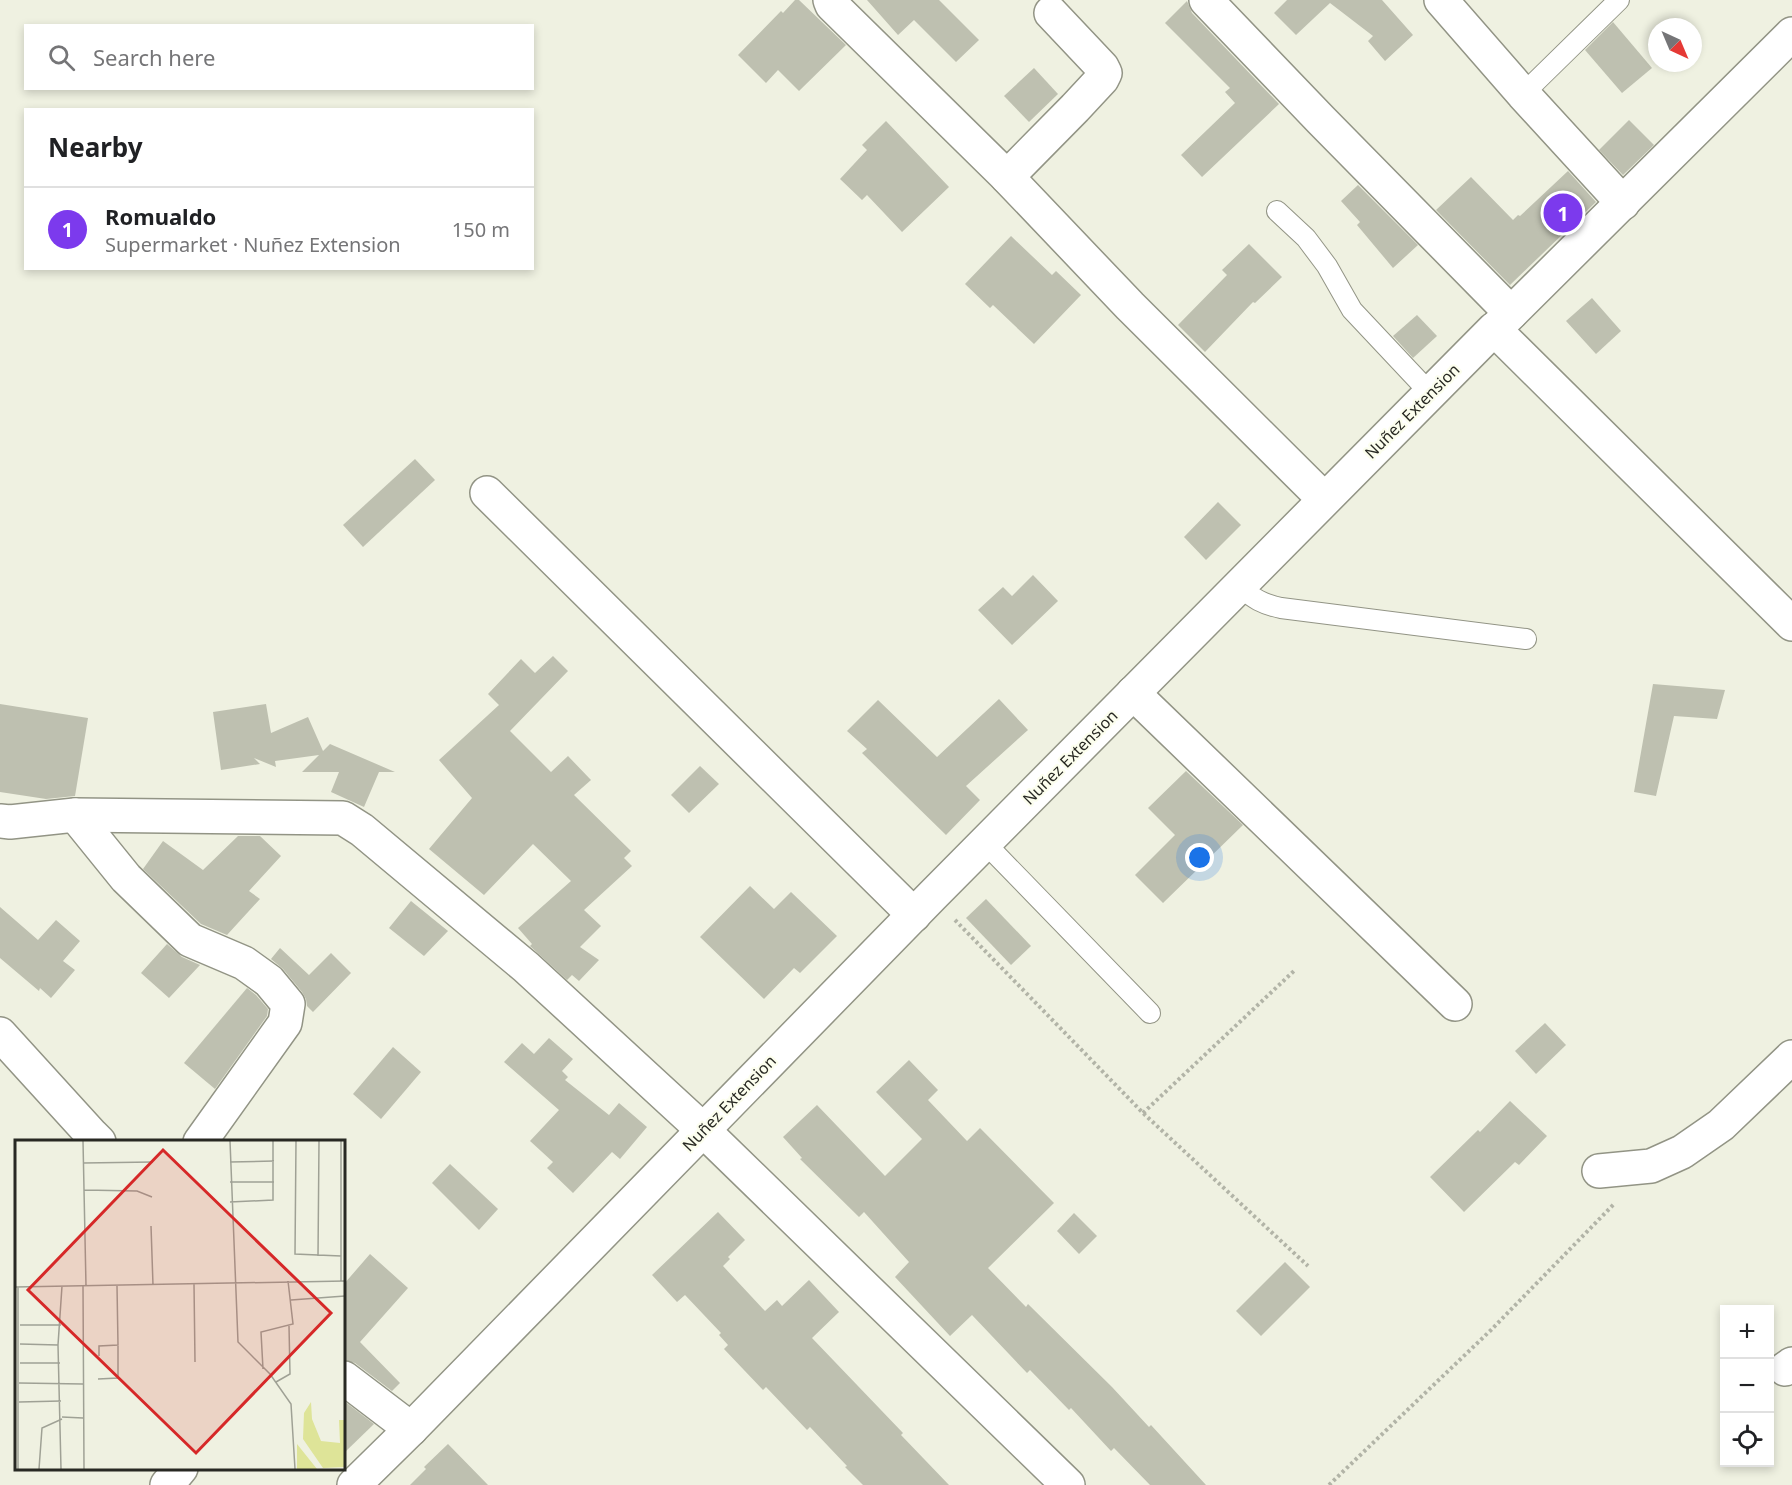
<!DOCTYPE html>
<html lang="en">
<head>
<meta charset="utf-8">
<style>
  body { margin:0; font-family:"Noto Sans",sans-serif; background:#f6f6f6; color:#202124 }
  .controls { position:absolute; right:18px; bottom:18px; display:grid; overflow:hidden; border-radius:0px; box-shadow:0 3px 9px #0003 }
  .controls button { width:54px; height:54px; display:grid; place-items:center; padding:0; border:0; border-bottom:2px solid #e0e0e0; background:#fff; color:#202124; font:30px sans-serif }
  .compass { position:absolute; left:1648px; top:18px; width:54px; height:54px; border-radius:50%; background:#fff; box-shadow:0 3px 9px #0003; rotate:136deg }
  .you { position:absolute; left:1200px; top:858px; width:21px; height:21px; margin:-15px; border:4px solid #fff; border-radius:50%; background:#1a73e8; box-shadow:0 0 0 9px #1a73e833 }
  .badge { display:grid; place-items:center; width:39px; height:39px; border-radius:50%; background:#7c3aed; color:#fff; font-size:20px; font-weight:700 }
  .pin { position:absolute; translate:-50% -50%; border:3px solid #fff; box-shadow:0 2px 6px #0006 }
  .list { margin:0; padding:0; list-style:none }
  h2 { display:flex; justify-content:space-between; align-items:center; height:78px; margin:0; padding:0 24px; font-size:26px }
  h2 small { font-size:20px; font-weight:400; color:#757577 }
  .list li { display:grid; grid-template-columns:39px 1fr auto; gap:18px; align-items:center; box-sizing:border-box; height:84px; padding:0 24px; border-top:2px solid #e0e0e0 }
  .list b { display:block; font-size:22px; white-space:nowrap }
  .list p { margin:0; font-size:20px; white-space:nowrap; color:#757577 }
  .list em { font-size:20px; font-style:normal; color:#757577 }
  .icon { flex:none; width:33px; height:33px; fill:none; stroke:currentColor; stroke-width:2; stroke-linecap:round; stroke-linejoin:round }
  .map { position:relative; flex:none; width:1792px; height:1485px; overflow:hidden }
  .search { position:absolute; background:#fff; box-shadow:0 3px 9px #0003; left:24px; top:24px; width:510px; height:66px; display:flex; align-items:center; gap:15px; box-sizing:border-box; padding:0 21px; border-radius:0px; color:#757577; font-size:22px }
  .panel { position:absolute; background:#fff; box-shadow:0 3px 9px #0003; left:24px; top:108px; width:510px; height:162px; border-radius:0px }
  .map>svg:first-child { display:block }
</style>
</head>
<body>
<div class="map">
<svg width="1792" height="1485" viewBox="0 0 1792 1485">
  <rect width="100%" height="100%" fill="#eff1e1"/>
  <!-- building -->
  <g fill="#bec0b0">
    <path d="M 795,0 L 799,0 L 846,45 L 799,91 L 778,70 L 766,83 L 738,55 L 781,11 L 783,13 Z"/>
    <path d="M 867,0 L 939,0 L 979,40 L 956,62 L 914,20 L 898,35 Z"/>
    <path d="M 1287,0 L 1382,0 L 1413,35 L 1385,61 L 1368,41 L 1373,36 L 1330,3 L 1296,35 L 1274,13 Z"/>
    <path d="M 1187,1 L 1192,13 L 1279,104 L 1202,177 L 1181,155 L 1235,103 L 1225,92 L 1230,88 L 1165,23 Z"/>
    <path d="M 1613,22 L 1652,68 L 1622,93 L 1585,50 Z"/>
    <path d="M 1034,68 L 1058,94 L 1029,122 L 1004,96 Z"/>
    <path d="M 1629,120 L 1654,145 L 1623,175 L 1599,150 Z"/>
    <path d="M 886,121 L 949,187 L 902,232 L 867,195 L 862,200 L 840,179 L 867,150 L 862,145 Z"/>
    <path d="M 1568,171 L 1596,202 L 1510,285 L 1436,210 L 1471,177 L 1513,220 L 1518,215 L 1520,216 Z"/>
    <path d="M 1358,185 L 1418,245 L 1393,268 L 1357,225 L 1360,222 L 1341,201 Z"/>
    <path d="M 1011,236 L 1052,275 L 1056,271 L 1081,295 L 1034,344 L 993,305 L 990,308 L 965,284 Z"/>
    <path d="M 1249,244 L 1282,277 L 1255,303 L 1253,302 L 1205,352 L 1178,325 L 1227,275 L 1222,270 Z"/>
    <path d="M 1592,298 L 1621,331 L 1596,354 L 1566,321 Z"/>
    <path d="M 1417,315 L 1437,336 L 1413,358 L 1393,336 Z"/>
    <path d="M 415,459 L 435,480 L 363,547 L 343,525 Z"/>
    <path d="M 1218,502 L 1241,525 L 1206,560 L 1184,537 Z"/>
    <path d="M 1033,575 L 1058,601 L 1012,645 L 978,610 L 1003,587 L 1012,596 Z"/>
    <path d="M 553,656 L 568,671 L 510,731 L 551,772 L 568,756 L 591,780 L 574,795 L 631,851 L 624,858 L 632,866 L 584,910 L 601,926 L 580,947 L 599,960 L 579,981 L 572,975 L 567,980 L 530,946 L 532,944 L 518,928 L 571,881 L 533,844 L 484,895 L 429,849 L 472,798 L 439,760 L 499,705 L 488,694 L 521,659 L 535,673 Z"/>
    <path d="M 1653,684 L 1725,690 L 1717,719 L 1674,716 L 1656,796 L 1634,792 Z"/>
    <path d="M 999,699 L 1028,730 L 966,786 L 980,800 L 946,835 L 862,753 L 867,749 L 847,731 L 878,700 L 937,757 Z"/>
    <path d="M 0,704 L 88,718 L 75,796 L 46,799 L 0,792 Z"/>
    <path d="M 266,704 L 271,733 L 308,717 L 323,751 L 330,744 L 395,772 L 379,772 L 364,807 L 331,792 L 339,772 L 302,772 L 319,755 L 275,761 L 276,767 L 254,758 L 260,764 L 221,770 L 213,712 Z"/>
    <path d="M 700,766 L 719,784 L 689,813 L 671,795 Z"/>
    <path d="M 1186,771 L 1243,825 L 1163,903 L 1135,875 L 1175,835 L 1148,808 Z"/>
    <path d="M 238,836 L 260,836 L 281,856 L 249,891 L 260,899 L 227,935 L 201,924 L 143,869 L 163,841 L 203,870 Z"/>
    <path d="M 750,886 L 774,909 L 791,892 L 837,936 L 800,973 L 794,968 L 764,999 L 700,937 Z"/>
    <path d="M 986,899 L 1031,946 L 1011,965 L 966,918 Z"/>
    <path d="M 411,901 L 448,931 L 424,956 L 389,928 Z"/>
    <path d="M 0,907 L 38,940 L 56,920 L 80,941 L 63,961 L 75,970 L 51,998 L 40,988 L 39,991 L 0,958 Z"/>
    <path d="M 167,944 L 182,957 L 200,965 L 169,998 L 141,973 Z"/>
    <path d="M 280,948 L 309,975 L 331,953 L 351,973 L 313,1012 L 307,1006 L 306,999 L 302,992 L 283,969 L 271,959 Z"/>
    <path d="M 247,988 L 256,995 L 268,1009 L 267,1016 L 215,1089 L 184,1063 Z"/>
    <path d="M 1545,1023 L 1566,1045 L 1536,1074 L 1515,1051 Z"/>
    <path d="M 549,1038 L 573,1059 L 562,1071 L 568,1077 L 565,1080 L 609,1115 L 619,1103 L 647,1127 L 620,1159 L 612,1152 L 573,1193 L 547,1168 L 553,1162 L 530,1141 L 559,1110 L 504,1062 L 522,1043 L 534,1054 Z"/>
    <path d="M 393,1047 L 421,1072 L 381,1119 L 353,1094 Z"/>
    <path d="M 909,1060 L 938,1090 L 928,1100 L 967,1141 L 980,1128 L 1054,1203 L 988,1268 L 1026,1307 L 1028,1304 L 1112,1387 L 1149,1427 L 1151,1425 L 1206,1485 L 1150,1485 L 1114,1448 L 1111,1451 L 1071,1408 L 1069,1410 L 1030,1370 L 1027,1373 L 972,1315 L 950,1336 L 895,1277 L 909,1262 L 864,1212 L 859,1217 L 800,1159 L 802,1158 L 783,1137 L 817,1105 L 885,1176 L 922,1139 L 876,1092 Z"/>
    <path d="M 1510,1101 L 1547,1136 L 1519,1165 L 1515,1162 L 1464,1212 L 1430,1177 L 1478,1130 L 1480,1132 Z"/>
    <path d="M 450,1164 L 498,1209 L 479,1230 L 432,1183 Z"/>
    <path d="M 718,1212 L 745,1240 L 728,1257 L 730,1259 L 723,1266 L 765,1311 L 777,1300 L 782,1306 L 809,1280 L 839,1312 L 812,1338 L 903,1433 L 901,1435 L 949,1485 L 863,1485 L 845,1467 L 847,1466 L 810,1427 L 807,1430 L 766,1387 L 763,1390 L 724,1349 L 728,1345 L 719,1335 L 721,1333 L 685,1295 L 677,1302 L 652,1275 Z"/>
    <path d="M 1074,1213 L 1097,1236 L 1079,1254 L 1057,1231 Z"/>
    <path d="M 370,1254 L 408,1288 L 360,1342 L 400,1383 L 392,1391 L 355,1363 L 344,1360 L 344,1284 Z"/>
    <path d="M 1285,1262 L 1310,1287 L 1261,1336 L 1236,1311 Z"/>
    <path d="M 344,1401 L 374,1424 L 344,1453 Z"/>
    <path d="M 448,1444 L 488,1485 L 410,1485 L 426,1469 L 424,1467 Z"/>
  </g>
  <g fill="none" stroke-linecap="round" stroke-linejoin="round">
    <!-- lane casing -->
    <g stroke="#929485" stroke-width="22">
      <g id="lane">
        <path d="M 1523,94 L 1619,0"/>
        <path d="M 1277,211 L 1306,238 L 1327,266 L 1352,310 L 1430,393"/>
        <path d="M 1239,586 C 1254,599 1262,604 1281,608 L 1526,639"/>
        <path d="M 985,843 L 1150,1013"/>
      </g>
    </g>
    <!-- street casing -->
    <g stroke="#929485" stroke-width="36">
      <g id="street">
        <path d="M 830,0 L 832,5 L 1007,177"/>
        <path d="M 1206,0 L 1321,120 L 1511,313"/>
        <path d="M 1441,0 L 1523,94 L 1623,203"/>
        <path d="M 1051,13 L 1102,67 L 1105,73 L 1102,79 L 1075,108 L 1007,177 L 1130,306 L 1324,499"/>
        <path d="M 1496,328 L 1792,34"/>
        <path d="M 487,493 L 914,915"/>
        <path d="M 1133,693 L 1455,1004"/>
        <path d="M 75,815 L 126,878 L 190,940 L 244,963 L 269,981 L 288,1004 L 285,1023 L 200,1142"/>
        <path d="M 0,821 L 10,822 L 75,815 L 343,818 L 362,830 L 526,967 L 703,1130 L 1068,1485"/>
        <path d="M 0,1034 L 92,1135 L 99,1142"/>
        <path d="M 1599,1171 L 1651,1166 L 1682,1152 L 1721,1125 L 1792,1057"/>
        <path d="M 1785,1369 L 1792,1364"/>
        <path d="M 344,1378 L 411,1429"/>
        <path d="M 167,1485 L 181,1468"/>
      </g>
    </g>
    <!-- secondary casing -->
    <g stroke="#929485" stroke-width="36">
      <path id="secondary" d="M 354,1485 L 411,1429 L 932,896 L 1494,329 L 1792,624"/>
    </g>
    <!-- path -->
    <g stroke="#b2b4a7" stroke-width="4" stroke-dasharray="3 3" stroke-linecap="butt">
      <path d="M 955,920 L 1143,1113 L 1308,1266"/>
      <path d="M 1143,1113 L 1295,970"/>
      <path d="M 1329,1485 L 1491,1330 L 1615,1203"/>
    </g>
    <!-- lane -->
    <use href="#lane" stroke="#fff" stroke-width="20"/>
    <!-- street -->
    <use href="#street" stroke="#fff" stroke-width="33"/>
    <!-- secondary -->
    <use href="#secondary" stroke="#fff" stroke-width="33"/>
  </g>
  <g text-anchor="middle" stroke-width="4.5" stroke-linejoin="round" paint-order="stroke">
    <!-- street labels -->
    <g font-size="16" fill="#282923" stroke="#fcfeee">
      <text transform="translate(1412 411) rotate(-45)" y="6">Nuñez Extension</text>
      <text transform="translate(1070 757) rotate(-45)" y="6">Nuñez Extension</text>
      <text transform="translate(729 1103) rotate(-46)" y="6">Nuñez Extension</text>
    </g>
  </g>
  <!-- overview -->
  <g transform="translate(15 1140)">
    <rect width="330" height="330" fill="#eff1e1"/>
    <path d="M 296,262 L 297,279 L 306,301 L 325,303 L 324,280 L 330,280 L 330,327 L 308,328 L 288,299 L 289,273 ZM 282,304 L 302,329 L 282,329 Z" fill="#dee498"/>
    <path fill="none" stroke="#9fa195" stroke-width="1.5" d="M 68,1 L 71,146M 215,1 L 223,202 L 255,234 L 276,264 L 280,329M 281,1 L 280,114 L 326,116M 326,1 L 326,141M 215,22 L 259,21M 68,23 L 138,22M 215,42 L 259,42M 69,50 L 122,51 L 137,57M 215,62 L 258,60 L 258,1M 136,86 L 138,145M 303,116 L 304,1M 179,144 L 180,222M 68,146 L 69,329M 0,147 L 330,141M 3,147 L 3,329M 276,160 L 330,156M 5,185 L 46,185M 5,204 L 43,205M 84,216 L 84,206 L 103,205 L 102,146M 5,223 L 45,223M 248,229 L 246,192 L 278,184 L 273,141M 83,239 L 103,238 L 103,205M 261,242 L 275,234 L 274,186M 4,243 L 68,244M 4,262 L 46,261M 47,277 L 68,278M 24,329 L 27,288 L 47,279M 46,329 L 43,205 L 47,146"/>
    <path fill="#d62828" fill-opacity="0.15" stroke="#d62828" stroke-width="3" d="M 148,10 L 316,173 L 181,313 L 13,150 Z"/>
    <rect width="330" height="330" fill="none" stroke="#282923" stroke-width="3"/>
  </g>
</svg>
<div class="controls">
<button>+</button>
<button>−</button>
<button><svg class="icon" aria-label="locate" viewBox="0 0 24 24"><circle cx="12" cy="12" r="6"/><path d="M12 2v4M12 18v4M2 12h4M18 12h4"/></svg></button>
</div>
<svg class="compass" viewBox="-18 -18 36 36"><path d="M0-13l5 13h-10z" fill="#e53935"/><path d="M0 13l5-13h-10z" fill="#757577"/></svg>
<div class="you"></div>
<div class="pin badge" style="left:1563px;top:213px">1</div>
<div class="search"><svg class="icon" aria-label="search" viewBox="0 0 24 24"><circle cx="10" cy="10" r="6"/><path d="M15 15l6 6"/></svg>Search here</div>
<section class="panel">
<h2>Nearby<small></small></h2>
<ul class="list">
<li><span class="badge">1</span><div><b>Romualdo</b><p>Supermarket · Nuñez Extension</p></div><em>150 m</em></li>
</ul>
</section>
</div>
</body>
</html>
